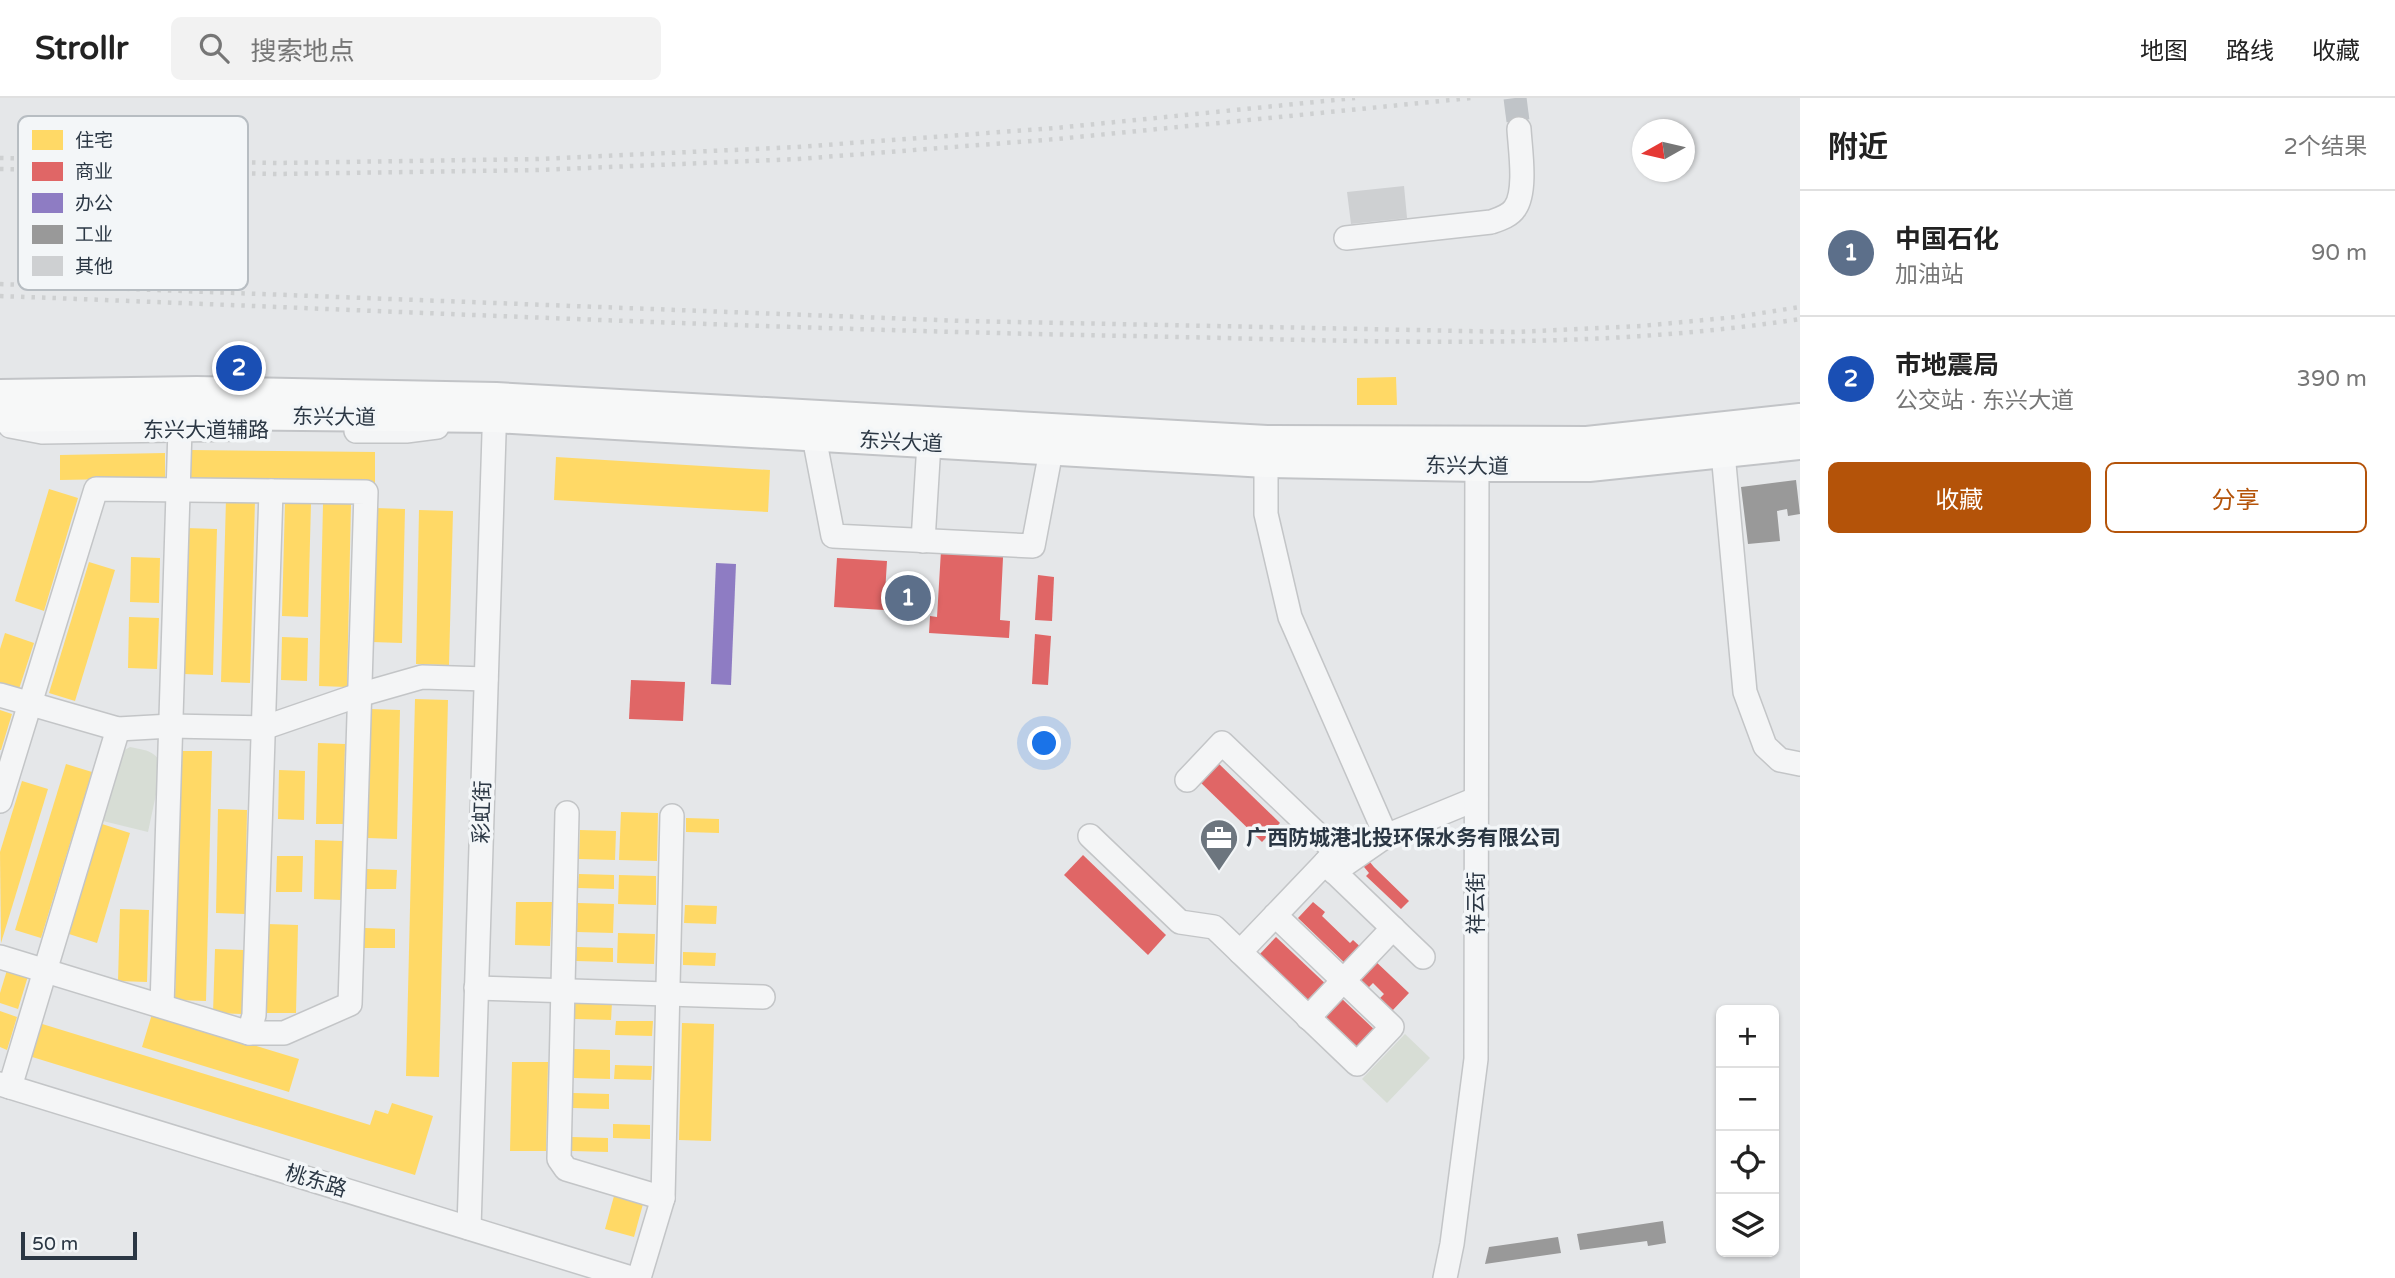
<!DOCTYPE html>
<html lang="zh">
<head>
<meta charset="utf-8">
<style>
  body { margin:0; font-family:"Varela Round","Noto Sans SC",sans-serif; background:#f2f2f2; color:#222 }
  .controls { position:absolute; right:21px; bottom:21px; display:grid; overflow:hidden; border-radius:10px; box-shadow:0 2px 5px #0004 }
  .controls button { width:63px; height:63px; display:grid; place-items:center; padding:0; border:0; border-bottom:2px solid #e0e0e0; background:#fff; color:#222; font:35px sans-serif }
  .compass { position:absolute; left:1632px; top:21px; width:63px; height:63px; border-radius:50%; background:#fff; box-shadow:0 2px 5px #0004; rotate:262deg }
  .scale { position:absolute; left:21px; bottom:18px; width:116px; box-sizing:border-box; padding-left:7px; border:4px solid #2b3744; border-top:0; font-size:19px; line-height:24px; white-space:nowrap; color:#2b3744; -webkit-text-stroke:5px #f3f6f8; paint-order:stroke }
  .you { position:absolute; left:1045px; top:646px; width:24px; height:24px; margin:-18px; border:5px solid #fff; border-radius:50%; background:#1a73e8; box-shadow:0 0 0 10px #1a73e833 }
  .badge { display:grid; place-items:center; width:46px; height:46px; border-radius:50%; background:#b45309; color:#fff; font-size:23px; font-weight:700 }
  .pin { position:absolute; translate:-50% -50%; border:4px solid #fff; box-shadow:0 2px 7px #0006 }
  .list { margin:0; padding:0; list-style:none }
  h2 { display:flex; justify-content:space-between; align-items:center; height:91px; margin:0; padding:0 28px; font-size:30px }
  h2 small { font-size:23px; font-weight:400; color:#767676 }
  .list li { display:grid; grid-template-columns:46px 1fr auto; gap:21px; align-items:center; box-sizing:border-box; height:126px; padding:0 28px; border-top:2px solid #e0e0e0 }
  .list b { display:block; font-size:26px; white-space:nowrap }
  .list p { margin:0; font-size:23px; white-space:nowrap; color:#767676 }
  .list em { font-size:23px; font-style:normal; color:#767676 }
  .actions { display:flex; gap:14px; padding:21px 28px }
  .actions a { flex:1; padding:16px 0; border:2px solid #b45309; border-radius:10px; text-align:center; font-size:24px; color:#b45309 }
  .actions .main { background:#b45309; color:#fff }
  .icon { flex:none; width:38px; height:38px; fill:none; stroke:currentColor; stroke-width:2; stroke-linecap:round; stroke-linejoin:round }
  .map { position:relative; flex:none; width:1800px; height:1180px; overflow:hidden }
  header { display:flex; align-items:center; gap:42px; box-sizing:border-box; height:98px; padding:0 35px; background:#fff; border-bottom:2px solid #e0e0e0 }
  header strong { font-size:33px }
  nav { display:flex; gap:38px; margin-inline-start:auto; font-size:24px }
  .search { width:490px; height:63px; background:#f2f2f2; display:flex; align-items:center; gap:18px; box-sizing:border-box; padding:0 24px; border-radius:10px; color:#767676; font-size:26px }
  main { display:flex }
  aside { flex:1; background:#fff }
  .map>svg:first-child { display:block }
</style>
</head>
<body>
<header>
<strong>Strollr</strong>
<div class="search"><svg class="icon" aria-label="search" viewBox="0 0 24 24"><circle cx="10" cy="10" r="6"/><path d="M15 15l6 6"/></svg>搜索地点</div>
<nav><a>地图</a><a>路线</a><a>收藏</a></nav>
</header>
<main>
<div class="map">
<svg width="1800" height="1180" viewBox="0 0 1800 1180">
  <rect width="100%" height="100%" fill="#e5e7e9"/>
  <!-- green -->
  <g fill="#d7ddd5">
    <path d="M 130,649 C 144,652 156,652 162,668 L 148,734 L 103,723 L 120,658 L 123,653 Z"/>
    <path d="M 1405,936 L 1430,960 L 1387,1005 L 1362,981 Z"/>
  </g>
  <!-- homes -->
  <g fill="#ffd966">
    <path d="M 1396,279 L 1397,307 L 1357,307 L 1357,280 Z"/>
    <path d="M 191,352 L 375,354 L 375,385 L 191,383 Z"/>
    <path d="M 165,355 L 165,380 L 60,382 L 60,357 Z"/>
    <path d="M 556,359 L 770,372 L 768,414 L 554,402 Z"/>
    <path d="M 49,391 L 78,400 L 44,513 L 15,503 Z"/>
    <path d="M 226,401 L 255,402 L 250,585 L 221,584 Z"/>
    <path d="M 285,404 L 311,405 L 308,519 L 282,518 Z"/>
    <path d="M 323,406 L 351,406 L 347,589 L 319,588 Z"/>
    <path d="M 375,410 L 405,411 L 402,545 L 372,544 Z"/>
    <path d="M 419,412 L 453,413 L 449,567 L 416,566 Z"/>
    <path d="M 186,430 L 217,431 L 213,577 L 183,576 Z"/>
    <path d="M 131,459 L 160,460 L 159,505 L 130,504 Z"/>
    <path d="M 89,464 L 115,472 L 75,603 L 49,595 Z"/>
    <path d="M 129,519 L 159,520 L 157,571 L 128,570 Z"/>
    <path d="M 5,535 L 34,545 L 19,591 L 0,586 L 0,551 Z"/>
    <path d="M 282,539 L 308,540 L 307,583 L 281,582 Z"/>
    <path d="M 415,601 L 448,602 L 439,979 L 406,978 Z"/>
    <path d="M 370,611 L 400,612 L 397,741 L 367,740 Z"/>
    <path d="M 0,612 L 12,616 L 1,652 L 0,652 Z"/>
    <path d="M 318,645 L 345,646 L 343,726 L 316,726 Z"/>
    <path d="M 181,653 L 212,653 L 206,903 L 175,902 Z"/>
    <path d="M 66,666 L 92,674 L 41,840 L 15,832 Z"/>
    <path d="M 279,672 L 305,673 L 304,722 L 278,721 Z"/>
    <path d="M 22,683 L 48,691 L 1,845 L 0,754 Z"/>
    <path d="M 218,711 L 247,712 L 245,816 L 216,815 Z"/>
    <path d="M 621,714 L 658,715 L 657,763 L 619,762 Z"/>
    <path d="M 686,720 L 719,721 L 719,735 L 686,734 Z"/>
    <path d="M 102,726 L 130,735 L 97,845 L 69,836 Z"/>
    <path d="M 580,732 L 616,733 L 615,762 L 579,761 Z"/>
    <path d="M 315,742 L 343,743 L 341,802 L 314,801 Z"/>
    <path d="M 277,758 L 303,758 L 302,794 L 276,794 Z"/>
    <path d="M 366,771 L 397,772 L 396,791 L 366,791 Z"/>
    <path d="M 579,776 L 614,777 L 614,791 L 578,790 Z"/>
    <path d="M 619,777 L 656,778 L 656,807 L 618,806 Z"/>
    <path d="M 516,804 L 552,804 L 550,848 L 515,847 Z"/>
    <path d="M 578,805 L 614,806 L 613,835 L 577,834 Z"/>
    <path d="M 685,807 L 717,808 L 716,826 L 684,825 Z"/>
    <path d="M 120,811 L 149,812 L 147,884 L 118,883 Z"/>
    <path d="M 267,826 L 298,827 L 296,915 L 265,915 Z"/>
    <path d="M 365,830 L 395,831 L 395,850 L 364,850 Z"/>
    <path d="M 618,835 L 655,836 L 654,866 L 617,865 Z"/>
    <path d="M 577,849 L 613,850 L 613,864 L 576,863 Z"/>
    <path d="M 215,851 L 244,852 L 242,916 L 213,915 Z"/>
    <path d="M 683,854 L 716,855 L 715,868 L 683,867 Z"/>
    <path d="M 7,872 L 28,878 L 18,911 L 0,905 L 0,895 Z"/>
    <path d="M 575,904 L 612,905 L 611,922 L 575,921 Z"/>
    <path d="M 0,913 L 17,919 L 7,952 L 0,949 Z"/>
    <path d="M 152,916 L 299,961 L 289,994 L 142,949 Z"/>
    <path d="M 616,923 L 653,923 L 652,938 L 615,937 Z"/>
    <path d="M 39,925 L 370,1027 L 375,1012 L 388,1016 L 392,1005 L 433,1018 L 415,1077 L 29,958 Z"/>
    <path d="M 682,925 L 714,926 L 711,1043 L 679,1042 Z"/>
    <path d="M 574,951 L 610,952 L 610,981 L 574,980 Z"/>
    <path d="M 512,964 L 548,964 L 546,1053 L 510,1053 Z"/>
    <path d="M 615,967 L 652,968 L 651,982 L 614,981 Z"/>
    <path d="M 573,995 L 609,996 L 609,1011 L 573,1010 Z"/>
    <path d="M 613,1026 L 650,1027 L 650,1041 L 613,1040 Z"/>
    <path d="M 572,1039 L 608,1040 L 608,1054 L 572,1053 Z"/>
    <path d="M 614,1098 L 643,1106 L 634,1139 L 605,1131 Z"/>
  </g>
  <!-- shops -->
  <g fill="#e06666">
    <path d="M 942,436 L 1004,439 L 1000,522 L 1010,523 L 1009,540 L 929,535 L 930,518 L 937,519 Z"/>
    <path d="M 837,460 L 887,463 L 884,512 L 834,509 Z"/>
    <path d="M 1038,477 L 1054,479 L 1052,523 L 1035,522 Z"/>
    <path d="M 1035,536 L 1051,538 L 1048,587 L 1032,586 Z"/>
    <path d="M 631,582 L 685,584 L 683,623 L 629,621 Z"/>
    <path d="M 1217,664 L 1280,725 L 1262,744 L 1199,683 Z"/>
    <path d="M 1356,747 L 1374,769 L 1409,803 L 1401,811 L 1366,778 L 1369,775 L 1350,752 Z"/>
    <path d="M 1083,757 L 1166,837 L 1148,857 L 1064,777 Z"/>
    <path d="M 1313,804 L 1325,814 L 1322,818 L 1350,845 L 1353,842 L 1366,854 L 1350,870 L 1298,820 Z"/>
    <path d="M 1276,839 L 1330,890 L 1313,908 L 1259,857 Z"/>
    <path d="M 1372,860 L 1409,895 L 1392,913 L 1379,901 L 1384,896 L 1373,885 L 1368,890 L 1355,878 Z"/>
    <path d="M 1340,899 L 1377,934 L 1356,956 L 1319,921 Z"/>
  </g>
  <!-- offices -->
  <path fill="#8e7cc3" d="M 716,465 L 736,466 L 731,587 L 711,586 Z"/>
  <!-- industry -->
  <g fill="#999">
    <path d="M 1796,382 L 1800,416 L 1788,418 L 1787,411 L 1777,413 L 1780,443 L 1748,446 L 1741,389 Z"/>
    <path d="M 1663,1123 L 1666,1145 L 1648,1148 L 1647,1143 L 1580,1152 L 1577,1136 Z"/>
    <path d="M 1558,1139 L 1561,1155 L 1485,1166 L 1489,1149 Z"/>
  </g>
  <!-- building -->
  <path fill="#ced0d2" d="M 1404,88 L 1407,120 L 1351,126 L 1347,94 Z"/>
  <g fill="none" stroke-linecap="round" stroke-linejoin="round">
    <!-- minor-tunnel -->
    <path stroke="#c0c4c8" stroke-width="23" stroke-dasharray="23 11" stroke-linecap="butt" d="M 1515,0 L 1519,31"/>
    <!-- minor casing -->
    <g stroke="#c3c5c7" stroke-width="26">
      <g id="minor">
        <path d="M 1346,140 L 1491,124 C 1500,121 1510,118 1515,110 C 1527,93 1520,50 1519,31"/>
        <path d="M 10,328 L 42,334 L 241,331"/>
        <path d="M 356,333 L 406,333 L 437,329"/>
        <path d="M 814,339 L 833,438 L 1033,448 L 1051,353"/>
        <path d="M 1723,355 L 1745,594 L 1765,648 L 1780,662 L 1800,666"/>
        <path d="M 1266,365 L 1266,416 L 1290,519 L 1386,738 L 1476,701"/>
        <path d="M 923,443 L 929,345"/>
        <path d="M 0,597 L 118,631 L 171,628 L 263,630 L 359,597 L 422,579 L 486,581"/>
        <path d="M 1187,682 L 1222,645 L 1335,753 L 1325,765"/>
        <path d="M 0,703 L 96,391 L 366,394 L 350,906 L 284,935 L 249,935 L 0,859"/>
        <path d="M 567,715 L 559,1061 L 566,1071 L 663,1100"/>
        <path d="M 1090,738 L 1180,824 L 1214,829 L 1240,854"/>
        <path d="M 1334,774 L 1386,738"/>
        <path d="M 1275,817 L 1392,929 L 1357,966 L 1240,854 L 1325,765 L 1423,859"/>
        <path d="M 476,890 L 763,899"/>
        <path d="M 162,908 L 180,331"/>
        <path d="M 1308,920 L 1393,830"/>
        <path d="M 249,935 L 254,917 L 271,393"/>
        <path d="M 0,986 L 631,1180"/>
        <path d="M 10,989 L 118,631"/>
        <path d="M 469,1130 L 495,304"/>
        <path d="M 639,1180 L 663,1100 L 672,718"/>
        <path d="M 1445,1180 L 1452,1146 L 1476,961 L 1477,352"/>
      </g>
    </g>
    <!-- major casing -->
    <g stroke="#c2c4c7" stroke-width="32">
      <g id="major">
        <path d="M 0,296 L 197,293 L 496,299 L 1267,342 L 1587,343 L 1800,320"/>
        <path d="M 0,320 L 196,317 L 495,320 L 1266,365 L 1477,369 L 1589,369 L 1800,347"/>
      </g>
    </g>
    <!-- minor -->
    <use href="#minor" stroke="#f4f5f6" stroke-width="23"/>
    <!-- major -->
    <use href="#major" stroke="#f7f8f8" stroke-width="28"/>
    <!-- rail -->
    <g stroke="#ced0d1" stroke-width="4.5" stroke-dasharray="3.5 7" stroke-linecap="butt">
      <path d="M 0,60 L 278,65 L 538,61 L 797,49 L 1056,30 L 1355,0"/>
      <path d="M 0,71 L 278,76 L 538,72 L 798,61 L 1057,41 L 1471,0"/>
      <path d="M 0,186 L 964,223 L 1514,234 L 1641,228 L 1736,219 L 1800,209"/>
      <path d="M 0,198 C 377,212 754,231 1131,238 C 1355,242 1578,255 1800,221"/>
    </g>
  </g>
  <!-- icons -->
  <defs>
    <g id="office-pin" transform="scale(2.0125)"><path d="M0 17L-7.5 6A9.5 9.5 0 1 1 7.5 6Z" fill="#6c757e" stroke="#f3f6f8"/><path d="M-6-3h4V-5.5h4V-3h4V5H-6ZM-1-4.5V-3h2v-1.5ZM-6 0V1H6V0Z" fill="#fff"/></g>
  </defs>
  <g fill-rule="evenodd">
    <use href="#office-pin" x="1219" y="740"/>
  </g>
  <g text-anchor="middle" stroke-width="7" stroke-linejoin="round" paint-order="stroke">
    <!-- street labels -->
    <g font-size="21" fill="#2b3744" stroke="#f3f6f8">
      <text transform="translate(334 319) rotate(1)" y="7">东兴大道</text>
      <text x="206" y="339">东兴大道辅路</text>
      <text transform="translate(901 344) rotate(3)" y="7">东兴大道</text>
      <text transform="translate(1467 368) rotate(1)" y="7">东兴大道</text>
      <text transform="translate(482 714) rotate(-88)" y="7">彩虹街</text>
      <text transform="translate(1476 805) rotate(-90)" y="7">祥云街</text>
      <text transform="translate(316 1083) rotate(17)" y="7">桃东路</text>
    </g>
    <!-- poi labels -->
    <g font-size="21" font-weight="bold" fill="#2b3744" stroke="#f3f6f8" text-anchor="start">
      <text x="1246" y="747">广西防城港北投环保水务有限公司</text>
    </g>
  </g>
  <!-- legend -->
  <rect x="18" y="18" width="230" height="174" rx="10" fill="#f3f6f8" stroke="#b7bdc2" stroke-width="2"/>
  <rect x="32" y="32" width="31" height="20" fill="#ffd966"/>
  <rect x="32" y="64" width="31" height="19" fill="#e06666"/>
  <rect x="32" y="95" width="31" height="20" fill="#8e7cc3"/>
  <rect x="32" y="127" width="31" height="19" fill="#999"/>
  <rect x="32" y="158" width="31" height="20" fill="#ced0d2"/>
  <g font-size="19" fill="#2b3744">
    <text x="75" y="49">住宅</text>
    <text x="75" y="80">商业</text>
    <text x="75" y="112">办公</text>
    <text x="75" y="143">工业</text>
    <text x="75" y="175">其他</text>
  </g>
</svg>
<div class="controls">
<button>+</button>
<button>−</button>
<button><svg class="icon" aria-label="locate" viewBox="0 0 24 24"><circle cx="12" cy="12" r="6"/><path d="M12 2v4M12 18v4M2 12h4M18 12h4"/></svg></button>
<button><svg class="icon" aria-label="layers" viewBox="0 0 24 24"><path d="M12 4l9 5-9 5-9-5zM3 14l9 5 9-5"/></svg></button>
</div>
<svg class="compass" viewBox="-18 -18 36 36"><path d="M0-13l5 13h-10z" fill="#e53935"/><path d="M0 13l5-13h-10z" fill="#767676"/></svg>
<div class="scale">50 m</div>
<div class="you"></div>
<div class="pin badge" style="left:908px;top:500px;background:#5c6f8a">1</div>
<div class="pin badge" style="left:239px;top:270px;background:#1a4fb4">2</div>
</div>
<aside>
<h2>附近<small>2个结果</small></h2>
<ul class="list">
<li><span class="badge" style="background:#5c6f8a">1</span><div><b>中国石化</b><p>加油站</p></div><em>90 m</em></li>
<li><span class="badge" style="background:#1a4fb4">2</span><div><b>巿地震局</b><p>公交站 · 东兴大道</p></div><em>390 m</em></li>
</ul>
<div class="actions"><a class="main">收藏</a><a>分享</a></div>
</aside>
</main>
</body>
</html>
